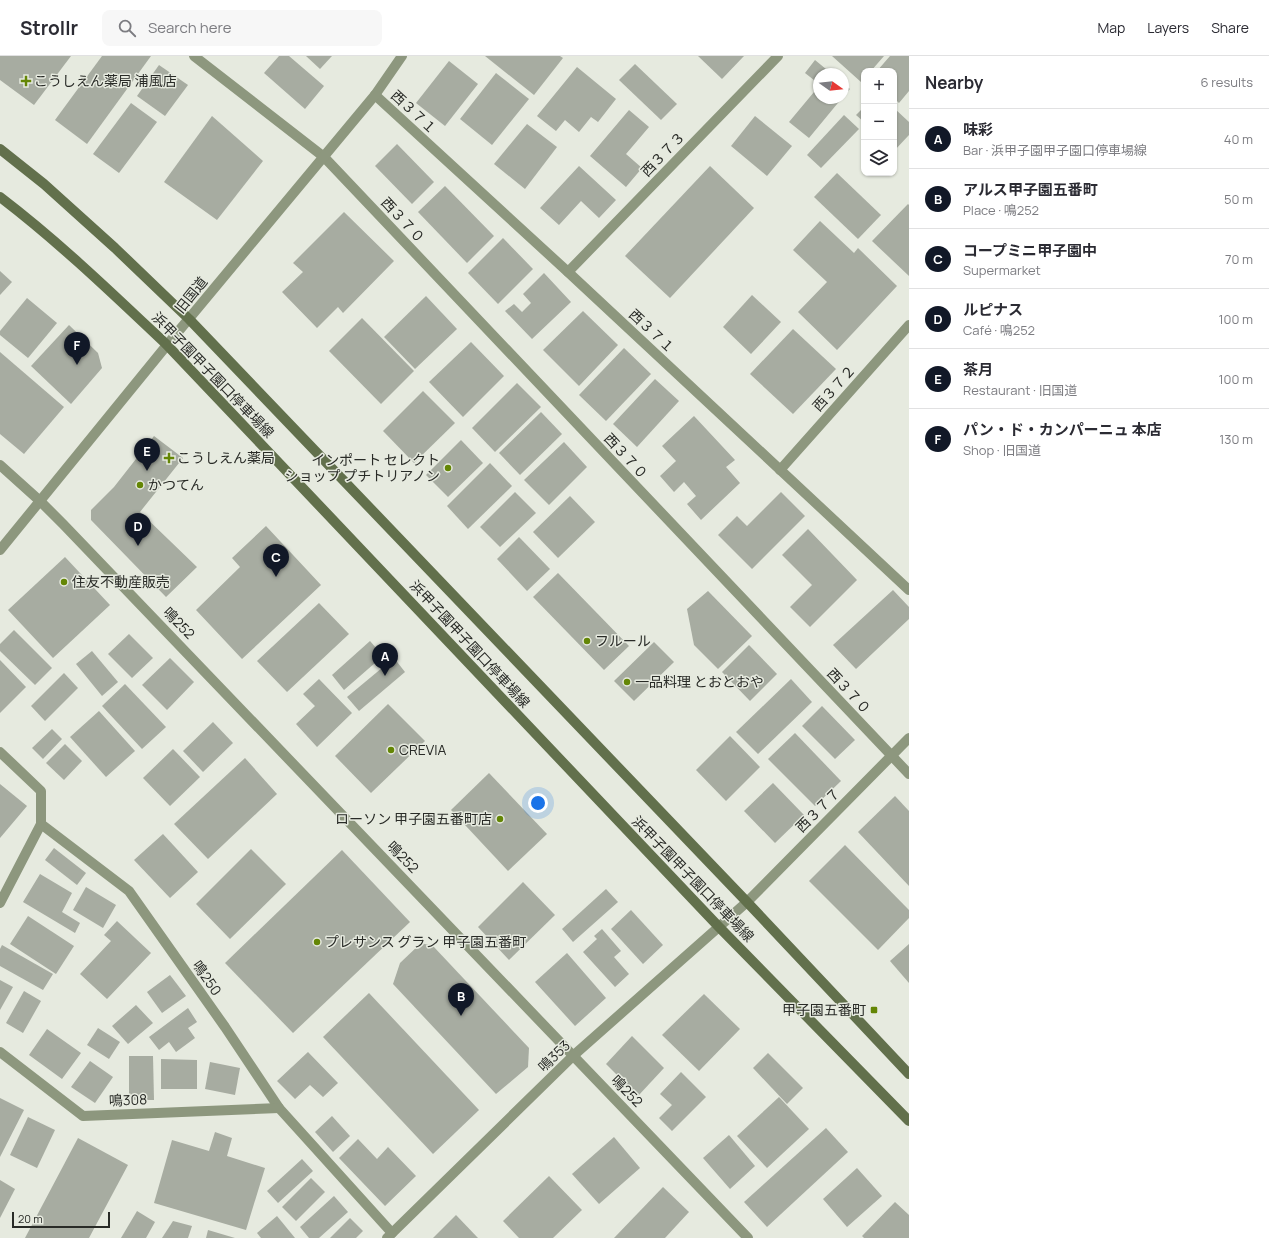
<!DOCTYPE html>
<html lang="en">
<head>
<meta charset="utf-8">
<style>
  body { margin:0; font-family:Manrope,"Noto Sans JP",sans-serif; background:#f7f7f7; color:#2b2b33 }
  .controls { position:absolute; right:12px; top:12px; display:grid; overflow:hidden; border-radius:8px; box-shadow:0 1px 3px #0004 }
  .controls button { width:36px; height:36px; display:grid; place-items:center; padding:0; border:0; border-bottom:1px solid #e1e1e2; background:#fff; color:#2b2b33; font:20px sans-serif }
  .compass { position:absolute; left:813px; top:12px; width:36px; height:36px; border-radius:50%; background:#fff; box-shadow:0 1px 3px #0004; rotate:105deg }
  .scale { position:absolute; left:12px; bottom:10px; width:98px; box-sizing:border-box; padding-left:4px; border:2px solid #292b27; border-top:0; font-size:11px; line-height:14px; white-space:nowrap; color:#292b27; -webkit-text-stroke:3px #e6eadf; paint-order:stroke }
  .you { position:absolute; left:538px; top:747px; width:14px; height:14px; margin:-10px; border:3px solid #fff; border-radius:50%; background:#1a73e8; box-shadow:0 0 0 6px #1a73e833 }
  .badge { display:grid; place-items:center; width:26px; height:26px; border-radius:50%; background:#111827; color:#fff; font-size:13px; font-weight:700 }
  .pin { position:absolute; translate:-50% -33px; filter:drop-shadow(0 1px 2px #0008) }
  .pin::after { content:''; position:absolute; top:21px; width:14px; height:12px; background:inherit; clip-path:polygon(0 0,100% 0,50% 100%) }
  .list { margin:0; padding:0; list-style:none }
  h2 { display:flex; justify-content:space-between; align-items:center; height:52px; margin:0; padding:0 16px; font-size:17px }
  h2 small { font-size:13px; font-weight:400; color:#7c7c81 }
  .list li { display:grid; grid-template-columns:26px 1fr auto; gap:12px; align-items:center; box-sizing:border-box; height:60px; padding:0 16px; border-top:1px solid #e1e1e2 }
  .list b { display:block; font-size:15px; white-space:nowrap }
  .list p { margin:0; font-size:13px; white-space:nowrap; color:#7c7c81 }
  .list em { font-size:13px; font-style:normal; color:#7c7c81 }
  .icon { flex:none; width:22px; height:22px; fill:none; stroke:currentColor; stroke-width:2; stroke-linecap:round; stroke-linejoin:round }
  .map { position:relative; flex:none; width:909px; height:1182px; overflow:hidden }
  header { display:flex; align-items:center; gap:24px; box-sizing:border-box; height:56px; padding:0 20px; background:#fff; border-bottom:1px solid #e1e1e2 }
  header strong { font-size:19px }
  nav { display:flex; gap:22px; margin-inline-start:auto; font-size:14px }
  .search { width:280px; height:36px; background:#f7f7f7; display:flex; align-items:center; gap:10px; box-sizing:border-box; padding:0 14px; border-radius:8px; color:#7c7c81; font-size:15px }
  main { display:flex }
  aside { flex:1; background:#fff }
  .map>svg:first-child { display:block }
</style>
</head>
<body>
<header>
<strong>Strollr</strong>
<div class="search"><svg class="icon" aria-label="search" viewBox="0 0 24 24"><circle cx="10" cy="10" r="6"/><path d="M15 15l6 6"/></svg>Search here</div>
<nav><a>Map</a><a>Layers</a><a>Share</a></nav>
</header>
<main>
<div class="map">
<svg width="909" height="1182" viewBox="0 0 909 1182">
  <rect width="100%" height="100%" fill="#e6eadf"/>
  <!-- building -->
  <g fill="#a7aca1">
    <path d="M 0,0 L 71,0 L 34,49 L 0,24 Z"/>
    <path d="M 102,0 L 151,0 L 87,88 L 55,64 Z"/>
    <path d="M 279,0 L 289,0 L 324,30 L 305,53 L 264,17 Z"/>
    <path d="M 306,0 L 332,0 L 320,13 Z"/>
    <path d="M 485,0 L 560,0 L 563,2 L 534,39 Z"/>
    <path d="M 698,0 L 744,0 L 722,23 Z"/>
    <path d="M 832,0 L 884,0 L 871,15 L 864,15 L 864,23 L 861,26 Z"/>
    <path d="M 890,0 L 909,0 L 909,35 L 899,47 L 894,42 L 894,15 L 877,15 Z"/>
    <path d="M 815,4 L 832,18 L 819,18 L 819,28 L 805,17 Z"/>
    <path d="M 449,5 L 478,28 L 445,70 L 416,47 Z"/>
    <path d="M 635,8 L 677,48 L 661,64 L 619,24 Z"/>
    <path d="M 159,9 L 188,29 L 165,60 L 137,40 Z"/>
    <path d="M 577,11 L 616,43 L 598,66 L 591,61 L 579,76 L 565,64 L 556,75 L 537,60 Z"/>
    <path d="M 496,17 L 529,43 L 492,89 L 460,63 Z"/>
    <path d="M 843,27 L 850,33 L 843,41 Z"/>
    <path d="M 819,30 L 819,42 L 842,42 L 809,82 L 789,66 Z"/>
    <path d="M 131,47 L 157,66 L 119,117 L 93,98 Z"/>
    <path d="M 864,51 L 864,66 L 856,59 Z"/>
    <path d="M 894,52 L 909,66 L 909,79 L 894,95 Z"/>
    <path d="M 629,54 L 649,71 L 626,98 L 642,112 L 626,131 L 590,100 Z"/>
    <path d="M 844,59 L 859,73 L 821,112 L 807,99 Z"/>
    <path d="M 212,60 L 263,105 L 217,164 L 164,126 Z"/>
    <path d="M 755,60 L 792,90 L 767,120 L 731,90 Z"/>
    <path d="M 527,68 L 557,91 L 525,133 L 494,108 Z"/>
    <path d="M 397,88 L 434,126 L 412,148 L 375,110 Z"/>
    <path d="M 579,110 L 616,144 L 599,162 L 581,145 L 559,169 L 540,152 Z"/>
    <path d="M 710,110 L 754,152 L 670,242 L 625,200 Z"/>
    <path d="M 837,117 L 881,159 L 858,183 L 814,141 Z"/>
    <path d="M 445,130 L 494,180 L 467,207 L 418,156 Z"/>
    <path d="M 908,148 L 909,149 L 909,220 L 872,185 Z"/>
    <path d="M 344,156 L 394,205 L 343,257 L 338,251 L 317,272 L 282,236 L 303,216 L 293,207 Z"/>
    <path d="M 820,165 L 854,197 L 858,192 L 897,230 L 837,294 L 798,256 L 827,226 L 793,194 Z"/>
    <path d="M 503,182 L 533,213 L 498,248 L 468,217 Z"/>
    <path d="M 0,215 L 12,226 L 0,239 Z"/>
    <path d="M 544,217 L 571,246 L 532,283 L 505,255 L 514,248 L 522,256 L 531,247 L 523,238 Z"/>
    <path d="M 752,239 L 781,266 L 751,298 L 723,271 Z"/>
    <path d="M 426,240 L 457,273 L 415,313 L 384,281 Z"/>
    <path d="M 27,242 L 57,267 L 28,302 L 0,279 L 0,275 Z"/>
    <path d="M 583,255 L 618,289 L 579,330 L 543,294 Z"/>
    <path d="M 362,262 L 414,315 L 381,348 L 329,295 Z"/>
    <path d="M 69,269 L 98,297 L 102,312 L 71,348 L 31,310 Z"/>
    <path d="M 793,273 L 836,313 L 793,358 L 750,318 Z"/>
    <path d="M 471,286 L 504,320 L 463,361 L 429,326 Z"/>
    <path d="M 624,292 L 651,318 L 606,365 L 579,339 Z"/>
    <path d="M 0,296 L 64,351 L 24,398 L 0,378 Z"/>
    <path d="M 655,323 L 679,345 L 637,391 L 613,368 Z"/>
    <path d="M 517,327 L 541,351 L 495,396 L 472,372 Z"/>
    <path d="M 423,335 L 455,367 L 414,407 L 383,375 Z"/>
    <path d="M 541,356 L 562,378 L 520,419 L 499,397 Z"/>
    <path d="M 694,360 L 735,404 L 726,411 L 740,427 L 701,464 L 687,448 L 696,440 L 684,426 L 674,436 L 660,420 L 676,405 L 662,390 Z"/>
    <path d="M 154,380 L 183,402 L 140,456 L 197,511 L 166,541 L 91,464 L 91,454 L 114,431 Z"/>
    <path d="M 461,384 L 483,407 L 448,441 L 426,419 Z"/>
    <path d="M 564,386 L 587,411 L 549,449 L 524,424 Z"/>
    <path d="M 490,407 L 512,430 L 468,473 L 447,450 Z"/>
    <path d="M 515,436 L 536,457 L 500,491 L 480,471 Z"/>
    <path d="M 781,436 L 805,460 L 752,513 L 718,479 L 737,460 L 747,470 Z"/>
    <path d="M 570,440 L 595,466 L 558,502 L 533,476 Z"/>
    <path d="M 266,470 L 321,529 L 242,603 L 196,554 L 240,511 L 232,502 Z"/>
    <path d="M 808,473 L 857,524 L 810,571 L 790,551 L 812,529 L 782,499 Z"/>
    <path d="M 519,481 L 550,513 L 527,535 L 497,503 Z"/>
    <path d="M 65,501 L 110,549 L 53,602 L 8,554 Z"/>
    <path d="M 558,517 L 629,590 L 604,614 L 533,541 Z"/>
    <path d="M 893,534 L 909,551 L 909,563 L 856,613 L 833,589 Z"/>
    <path d="M 708,535 L 752,580 L 718,613 L 694,589 L 687,553 Z"/>
    <path d="M 319,547 L 349,578 L 287,636 L 257,605 Z"/>
    <path d="M 14,574 L 52,612 L 35,629 L 0,595 L 0,588 Z"/>
    <path d="M 129,578 L 153,602 L 132,622 L 108,598 Z"/>
    <path d="M 370,585 L 383,600 L 344,634 L 332,619 Z"/>
    <path d="M 654,586 L 674,606 L 634,645 L 614,625 Z"/>
    <path d="M 749,589 L 777,618 L 750,645 L 722,616 Z"/>
    <path d="M 92,595 L 118,626 L 102,640 L 76,608 Z"/>
    <path d="M 170,602 L 194,626 L 167,654 L 142,629 Z"/>
    <path d="M 394,602 L 405,616 L 359,655 L 347,641 Z"/>
    <path d="M 0,604 L 26,631 L 0,657 Z"/>
    <path d="M 64,617 L 78,632 L 45,665 L 31,650 Z"/>
    <path d="M 319,623 L 352,657 L 317,691 L 296,668 L 315,650 L 303,638 Z"/>
    <path d="M 791,623 L 812,646 L 758,698 L 736,676 Z"/>
    <path d="M 125,628 L 166,671 L 142,693 L 102,650 Z"/>
    <path d="M 388,648 L 425,685 L 371,737 L 335,700 Z"/>
    <path d="M 822,650 L 855,684 L 835,703 L 802,670 Z"/>
    <path d="M 99,655 L 135,695 L 106,721 L 70,681 Z"/>
    <path d="M 213,666 L 233,687 L 203,716 L 183,695 Z"/>
    <path d="M 52,673 L 62,683 L 43,703 L 32,692 Z"/>
    <path d="M 795,677 L 841,725 L 815,750 L 768,703 Z"/>
    <path d="M 730,680 L 760,711 L 726,745 L 696,714 Z"/>
    <path d="M 65,688 L 82,705 L 64,724 L 46,707 Z"/>
    <path d="M 173,693 L 200,721 L 170,750 L 143,722 Z"/>
    <path d="M 245,702 L 277,738 L 208,803 L 174,768 Z"/>
    <path d="M 489,717 L 547,778 L 508,815 L 451,754 Z"/>
    <path d="M 773,727 L 804,759 L 775,787 L 744,755 Z"/>
    <path d="M 0,728 L 27,750 L 0,782 Z"/>
    <path d="M 895,740 L 909,755 L 909,830 L 858,776 Z"/>
    <path d="M 163,778 L 198,816 L 170,842 L 134,804 Z"/>
    <path d="M 845,789 L 909,854 L 909,862 L 878,894 L 809,825 Z"/>
    <path d="M 54,792 L 86,817 L 77,829 L 45,804 Z"/>
    <path d="M 251,793 L 286,828 L 230,883 L 196,848 Z"/>
    <path d="M 342,794 L 410,866 L 293,977 L 225,907 Z"/>
    <path d="M 40,818 L 72,837 L 62,856 L 80,867 L 75,877 L 23,846 Z"/>
    <path d="M 523,826 L 555,859 L 509,904 L 478,871 Z"/>
    <path d="M 86,831 L 116,849 L 103,872 L 73,854 Z"/>
    <path d="M 606,833 L 618,846 L 573,886 L 562,873 Z"/>
    <path d="M 631,854 L 663,889 L 643,908 L 611,873 Z"/>
    <path d="M 28,860 L 74,890 L 56,918 L 10,888 Z"/>
    <path d="M 117,865 L 151,897 L 107,943 L 80,918 L 111,885 L 104,879 Z"/>
    <path d="M 602,873 L 621,895 L 614,901 L 629,918 L 615,931 L 583,896 L 597,883 L 594,880 Z"/>
    <path d="M 421,887 L 433,890 L 529,992 L 528,1011 L 496,1038 L 393,928 L 400,907 Z"/>
    <path d="M 909,888 L 909,927 L 890,905 Z"/>
    <path d="M 2,889 L 53,918 L 43,934 L 0,910 L 0,893 Z"/>
    <path d="M 567,897 L 606,942 L 575,970 L 535,926 Z"/>
    <path d="M 170,919 L 186,940 L 162,957 L 147,936 Z"/>
    <path d="M 0,924 L 13,931 L 0,954 Z"/>
    <path d="M 24,935 L 41,945 L 23,977 L 6,967 Z"/>
    <path d="M 369,937 L 479,1054 L 433,1098 L 323,981 Z"/>
    <path d="M 704,938 L 740,973 L 699,1015 L 662,979 Z"/>
    <path d="M 136,949 L 153,967 L 128,988 L 112,970 Z"/>
    <path d="M 188,952 L 197,966 L 188,972 L 195,982 L 176,996 L 169,986 L 159,994 L 149,981 Z"/>
    <path d="M 98,972 L 120,986 L 109,1003 L 87,989 Z"/>
    <path d="M 47,973 L 81,997 L 62,1023 L 29,999 Z"/>
    <path d="M 632,980 L 664,1012 L 638,1040 L 606,1008 Z"/>
    <path d="M 308,996 L 338,1027 L 323,1041 L 310,1029 L 295,1043 L 277,1025 Z"/>
    <path d="M 768,997 L 803,1032 L 787,1048 L 753,1012 Z"/>
    <path d="M 129,1000 L 153,1000 L 154,1044 L 129,1044 Z"/>
    <path d="M 161,1003 L 197,1004 L 197,1033 L 161,1033 Z"/>
    <path d="M 90,1005 L 113,1021 L 95,1047 L 71,1031 Z"/>
    <path d="M 210,1006 L 240,1012 L 235,1039 L 205,1033 Z"/>
    <path d="M 681,1016 L 706,1041 L 672,1075 L 659,1062 L 672,1049 L 660,1038 Z"/>
    <path d="M 779,1041 L 809,1073 L 767,1112 L 737,1080 Z"/>
    <path d="M 0,1042 L 24,1054 L 0,1101 Z"/>
    <path d="M 332,1060 L 350,1080 L 333,1096 L 315,1076 Z"/>
    <path d="M 28,1061 L 55,1074 L 37,1112 L 10,1099 Z"/>
    <path d="M 826,1072 L 848,1096 L 767,1171 L 744,1146 Z"/>
    <path d="M 215,1076 L 232,1082 L 227,1100 L 265,1112 L 246,1174 L 154,1147 L 172,1084 L 209,1095 Z"/>
    <path d="M 729,1079 L 755,1110 L 730,1133 L 703,1102 Z"/>
    <path d="M 614,1081 L 640,1112 L 599,1148 L 572,1118 Z"/>
    <path d="M 78,1082 L 128,1109 L 89,1182 L 25,1182 Z"/>
    <path d="M 358,1083 L 377,1103 L 388,1091 L 416,1120 L 385,1150 L 339,1102 Z"/>
    <path d="M 302,1103 L 313,1115 L 278,1147 L 267,1135 Z"/>
    <path d="M 857,1112 L 882,1140 L 847,1171 L 823,1143 Z"/>
    <path d="M 549,1120 L 582,1154 L 553,1182 L 519,1182 L 503,1165 Z"/>
    <path d="M 311,1122 L 325,1136 L 296,1165 L 282,1151 Z"/>
    <path d="M 0,1124 L 15,1133 L 0,1162 Z"/>
    <path d="M 663,1131 L 689,1156 L 665,1182 L 614,1182 Z"/>
    <path d="M 334,1140 L 348,1156 L 319,1182 L 309,1182 L 300,1171 Z"/>
    <path d="M 895,1146 L 909,1159 L 909,1182 L 864,1182 L 862,1180 Z"/>
    <path d="M 137,1155 L 155,1166 L 146,1182 L 121,1182 Z"/>
    <path d="M 456,1159 L 478,1182 L 433,1182 Z"/>
    <path d="M 277,1160 L 295,1182 L 261,1182 L 257,1177 Z"/>
    <path d="M 350,1162 L 363,1175 L 356,1182 L 330,1182 Z"/>
    <path d="M 173,1165 L 192,1170 L 188,1182 L 162,1182 Z"/>
    <path d="M 208,1174 L 235,1182 L 206,1182 Z"/>
  </g>
  <g fill="none" stroke-linecap="round" stroke-linejoin="round">
    <!-- minor -->
    <g stroke="#8d977e" stroke-width="10">
      <path d="M 194,0 L 324,101 L 909,718"/>
      <path d="M 375,39 L 568,216 L 909,534"/>
      <path d="M 568,216 L 778,0"/>
      <path d="M 0,409 L 40,445 L 63,468 L 748,1182"/>
      <path d="M 780,414 L 909,269"/>
      <path d="M 0,696 L 41,735 L 41,768 L 129,835 L 225,971 L 279,1052 L 392,1177"/>
      <path d="M 0,847 L 41,768"/>
      <path d="M 0,996 L 83,1060 L 279,1052"/>
      <path d="M 387,1182 L 574,999 L 747,846 L 909,682"/>
    </g>
    <!-- tertiary -->
    <path stroke="#8d977e" stroke-width="10" d="M 0,494 L 167,289 L 375,39 L 402,0"/>
    <!-- secondary -->
    <g stroke="#62704c" stroke-width="10">
      <path d="M 0,93 L 44,128 L 115,192 L 189,263 L 747,846 L 909,1018"/>
      <path d="M 0,141 C 59,186 113,238 167,289 L 719,871 L 909,1065"/>
    </g>
  </g>
  <!-- markers -->
  <g fill="#648605" stroke="#e6eadf" stroke-width="1.5">
    <path d="M24 19h4v4h4v4h-4v4h-4v-4h-4v-4h4z"/>
    <path d="M167 396h4v4h4v4h-4v4h-4v-4h-4v-4h4z"/>
    <circle cx="448" cy="412" r="4"/>
    <circle cx="140" cy="429" r="4"/>
    <circle cx="64" cy="526" r="4"/>
    <circle cx="587" cy="585" r="4"/>
    <circle cx="627" cy="626" r="4"/>
    <circle cx="391" cy="694" r="4"/>
    <circle cx="500" cy="763" r="4"/>
    <circle cx="317" cy="886" r="4"/>
    <rect x="870" y="950" width="8" height="8" rx="2"/>
  </g>
  <g text-anchor="middle" stroke-width="3" stroke-linejoin="round" paint-order="stroke">
    <!-- poi labels -->
    <g font-size="14" fill="#292b27" stroke="#e6eadf" text-anchor="start">
      <text x="34" y="30">こうしえん薬局 浦風店</text>
      <text x="177" y="407">こうしえん薬局</text>
      <text x="440" y="409" text-anchor="end">インポート セレクト<tspan x="440" dy="16">ショップ プチトリアノン</tspan></text>
      <text x="148" y="434">かつてん</text>
      <text x="72" y="531">住友不動産販売</text>
      <text x="595" y="590">フルール</text>
      <text x="635" y="631">一品料理 とおとおや</text>
      <text x="399" y="699">CREVIA</text>
      <text x="492" y="768" text-anchor="end">ローソン 甲子園五番町店</text>
      <text x="325" y="891">プレサンス グラン 甲子園五番町</text>
      <text x="866" y="959" text-anchor="end">甲子園五番町</text>
    </g>
    <!-- street labels -->
    <g font-size="14" fill="#292b27" stroke="#e6eadf">
      <text transform="translate(414 56) rotate(43)" y="5">西３７１</text>
      <text transform="translate(663 98) rotate(-46)" y="5">西３７３</text>
      <text transform="translate(403 164) rotate(47)" y="5">西３７０</text>
      <text transform="translate(191 239) rotate(-51)" y="5">旧国道</text>
      <text transform="translate(652 275) rotate(43)" y="5">西３７１</text>
      <text transform="translate(213 319) rotate(46)" y="5">浜甲子園甲子園口停車場線</text>
      <text transform="translate(834 332) rotate(-48)" y="5">西３７２</text>
      <text transform="translate(626 400) rotate(47)" y="5">西３７０</text>
      <text transform="translate(179 567) rotate(46)" y="5">鳴252</text>
      <text transform="translate(470 588) rotate(47)" y="5">浜甲子園甲子園口停車場線</text>
      <text transform="translate(849 635) rotate(47)" y="5">西３７０</text>
      <text transform="translate(818 754) rotate(-45)" y="5">西３７７</text>
      <text transform="translate(403 801) rotate(46)" y="5">鳴252</text>
      <text transform="translate(693 823) rotate(46)" y="5">浜甲子園甲子園口停車場線</text>
      <text transform="translate(207 922) rotate(55)" y="5">鳴250</text>
      <text transform="translate(554 1000) rotate(-44)" y="5">鳴353</text>
      <text transform="translate(627 1035) rotate(46)" y="5">鳴252</text>
      <text transform="translate(128 1044) rotate(-2)" y="5">鳴308</text>
    </g>
  </g>
</svg>
<div class="controls">
<button>+</button>
<button>−</button>
<button><svg class="icon" aria-label="layers" viewBox="0 0 24 24"><path d="M12 4l9 5-9 5-9-5zM3 14l9 5 9-5"/></svg></button>
</div>
<svg class="compass" viewBox="-18 -18 36 36"><path d="M0-13l5 13h-10z" fill="#e53935"/><path d="M0 13l5-13h-10z" fill="#7c7c81"/></svg>
<div class="scale">20 m</div>
<div class="you"></div>
<div class="pin badge" style="left:385px;top:620px">A</div>
<div class="pin badge" style="left:461px;top:960px">B</div>
<div class="pin badge" style="left:276px;top:521px">C</div>
<div class="pin badge" style="left:138px;top:490px">D</div>
<div class="pin badge" style="left:147px;top:415px">E</div>
<div class="pin badge" style="left:77px;top:309px">F</div>
</div>
<aside>
<h2>Nearby<small>6 results</small></h2>
<ul class="list">
<li><span class="badge">A</span><div><b>味彩</b><p>Bar · 浜甲子園甲子園口停車場線</p></div><em>40 m</em></li>
<li><span class="badge">B</span><div><b>アルス甲子園五番町</b><p>Place · 鳴252</p></div><em>50 m</em></li>
<li><span class="badge">C</span><div><b>コープミニ甲子園中</b><p>Supermarket</p></div><em>70 m</em></li>
<li><span class="badge">D</span><div><b>ルピナス</b><p>Café · 鳴252</p></div><em>100 m</em></li>
<li><span class="badge">E</span><div><b>茶月</b><p>Restaurant · 旧国道</p></div><em>100 m</em></li>
<li><span class="badge">F</span><div><b>パン・ド・カンパーニュ 本店</b><p>Shop · 旧国道</p></div><em>130 m</em></li>
</ul>
</aside>
</main>
</body>
</html>
